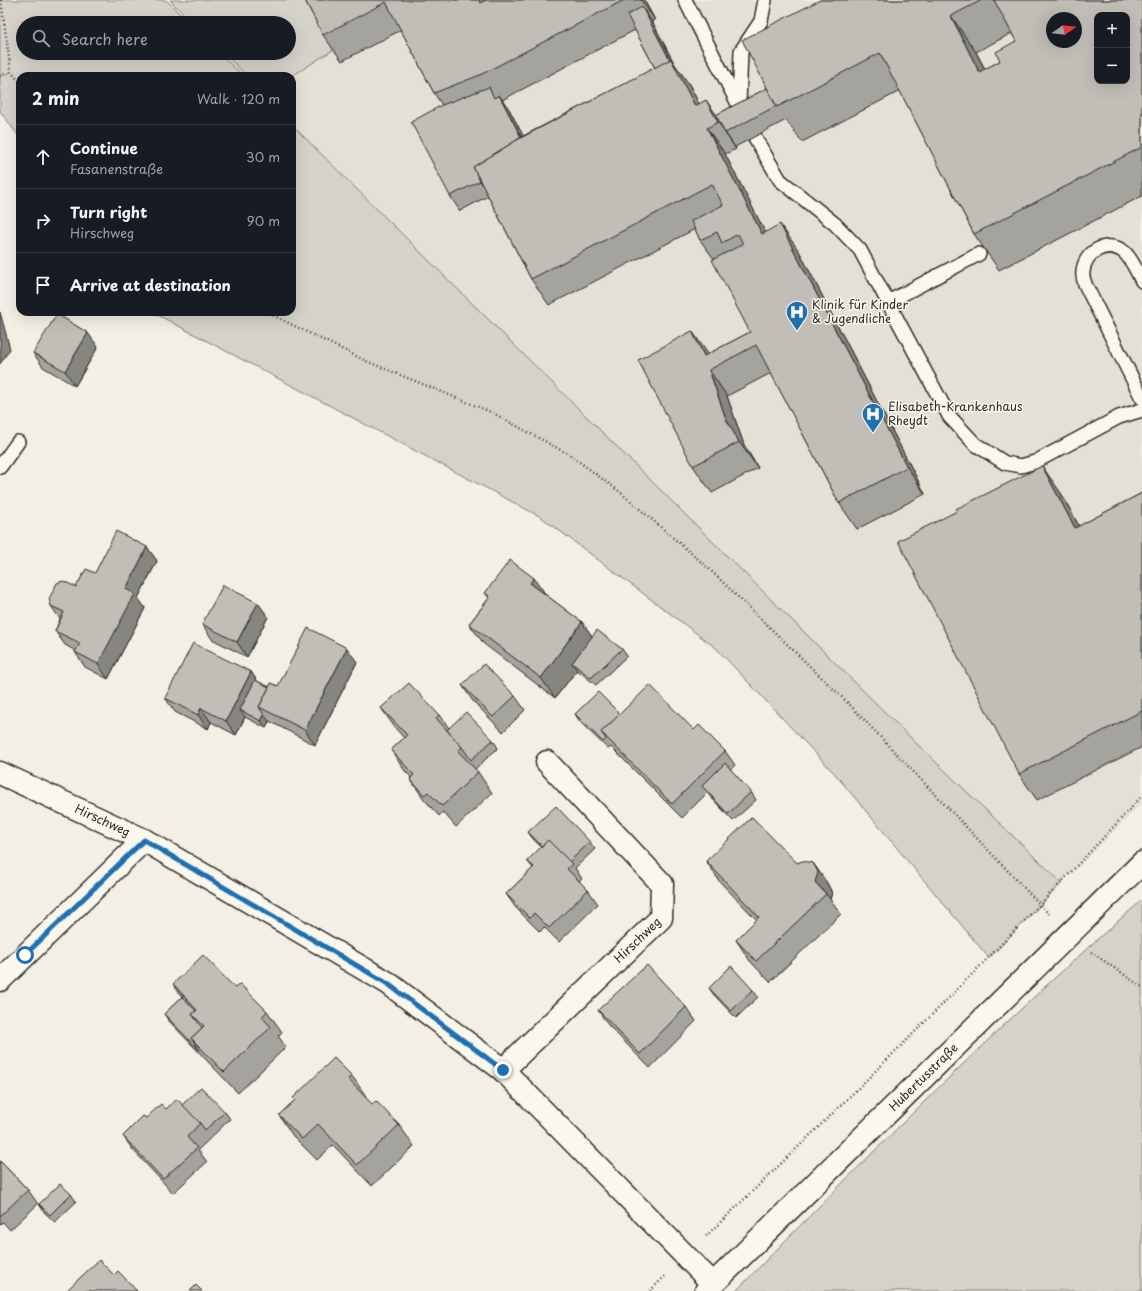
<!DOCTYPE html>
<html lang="en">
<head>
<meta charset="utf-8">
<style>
  body { margin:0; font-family:"Playpen Sans",sans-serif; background:#20242c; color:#f1f3f6 }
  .controls { position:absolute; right:12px; top:12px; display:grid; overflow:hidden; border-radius:8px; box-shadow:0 4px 16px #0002 }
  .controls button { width:36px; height:36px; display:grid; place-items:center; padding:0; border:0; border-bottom:1px solid #363941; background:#171b24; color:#f1f3f6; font:20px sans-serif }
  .compass { position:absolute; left:1046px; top:12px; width:36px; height:36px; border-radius:50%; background:#171b24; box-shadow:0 4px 16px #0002; rotate:76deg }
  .stop { position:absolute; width:12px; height:12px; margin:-9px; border:3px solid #1f6fb2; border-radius:50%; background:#fff }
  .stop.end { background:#1f6fb2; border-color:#fff; box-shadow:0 1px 4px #0008 }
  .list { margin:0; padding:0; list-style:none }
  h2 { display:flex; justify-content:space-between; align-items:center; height:52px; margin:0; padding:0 16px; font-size:17px }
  h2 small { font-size:13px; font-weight:400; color:#9ea1a6 }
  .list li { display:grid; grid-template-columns:26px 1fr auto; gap:12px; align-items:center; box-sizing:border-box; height:64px; padding:0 16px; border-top:1px solid #363941 }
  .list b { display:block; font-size:15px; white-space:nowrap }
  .list p { margin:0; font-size:13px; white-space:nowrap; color:#9ea1a6 }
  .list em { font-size:13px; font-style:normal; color:#9ea1a6 }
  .icon { flex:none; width:22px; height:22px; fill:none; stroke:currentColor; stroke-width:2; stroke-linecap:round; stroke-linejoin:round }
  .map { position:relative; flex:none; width:1142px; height:1291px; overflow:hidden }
  .search { position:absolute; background:#171b24; box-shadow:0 4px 16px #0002; left:16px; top:16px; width:280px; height:44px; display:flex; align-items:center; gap:10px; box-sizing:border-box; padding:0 14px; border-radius:22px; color:#9ea1a6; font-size:15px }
  .panel { position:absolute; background:#171b24; box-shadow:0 4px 16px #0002; left:16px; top:72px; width:280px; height:244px; border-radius:12px }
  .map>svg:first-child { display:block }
</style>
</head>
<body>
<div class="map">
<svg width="1142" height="1291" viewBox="0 0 1142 1291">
  <rect width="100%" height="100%" fill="#f3efe4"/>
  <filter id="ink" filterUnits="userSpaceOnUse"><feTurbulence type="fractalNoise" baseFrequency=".025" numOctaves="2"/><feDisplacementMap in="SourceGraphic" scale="8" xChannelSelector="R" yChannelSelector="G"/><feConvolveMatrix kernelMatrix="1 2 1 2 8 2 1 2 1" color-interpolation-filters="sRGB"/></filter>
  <g filter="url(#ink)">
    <!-- built -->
    <path fill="#e4e0d6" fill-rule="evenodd" d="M 166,0 L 1142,0 L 1142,803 L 1062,883 L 917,744 L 292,125 L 292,76 L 243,76 L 219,53 L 289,53 L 289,23 L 189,23 ZM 1097,15 L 1127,15 L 1127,81 L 1097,81 ZM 1052,18 L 1076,18 L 1076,42 L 1052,42 Z"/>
    <!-- green -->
    <g fill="#d5d2c9" stroke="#807e7a">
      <path d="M 0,0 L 166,0 L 189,23 L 23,23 L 23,53 L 219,53 L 243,76 L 20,76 L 20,138 L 0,111 Z"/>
      <path d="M 170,0 L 311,0 L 315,15 L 333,50 L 292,76 L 247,76 L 224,53 L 289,53 L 289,23 L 193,23 Z"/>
      <path d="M 292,125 L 917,744 L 1062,883 L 989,958 L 835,774 L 716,648 L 541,517 L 152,312 L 292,312 Z"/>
      <path d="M 1142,900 L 1142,1291 L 736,1291 C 867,1157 1000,1023 1142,900 Z"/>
    </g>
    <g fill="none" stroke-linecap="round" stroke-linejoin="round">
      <!-- lane casing -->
      <g stroke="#2b2b2b" stroke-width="16">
        <g id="lane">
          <path d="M 685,0 L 758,143 L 780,180 L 835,224 L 860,250 L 949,416 L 975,444 L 1005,463 L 1021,466 L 1035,462 L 1119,417 L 1142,410"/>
          <path d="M 739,104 L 741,51 L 761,21 L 765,0"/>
          <path d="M 1142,281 C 1137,272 1132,259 1124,252 C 1107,239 1084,252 1083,272 C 1082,276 1084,280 1085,284 L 1142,398"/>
          <path d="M 888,302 L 979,254"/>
          <path d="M 0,467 L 18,442"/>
        </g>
      </g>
      <!-- street casing -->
      <g stroke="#2b2b2b" stroke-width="25">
        <g id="street">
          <path id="s1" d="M 0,773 L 144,840 L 388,983 L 503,1070 L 713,1284"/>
          <path d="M 0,980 L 144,840"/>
          <path id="s2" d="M 503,1070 L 661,918 L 662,884 L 547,762"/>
        </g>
      </g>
      <!-- secondary casing -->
      <g stroke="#2b2b2b" stroke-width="25">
        <g id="secondary">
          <path id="s3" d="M 706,1291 L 1142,863"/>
        </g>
      </g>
      <!-- path -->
      <g stroke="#2b2b2b" stroke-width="2.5" stroke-dasharray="1 3" stroke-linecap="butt">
        <path d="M 1,0 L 11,72 L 20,82"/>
        <path d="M 0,76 L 11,72"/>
        <path d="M 266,312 L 366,361 L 491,412 L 570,455 L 620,492 L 706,566 L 848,703 L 1049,914"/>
        <path d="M 1091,952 L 1142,987"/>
        <path d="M 706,1236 C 855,1093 1002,948 1142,796"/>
        <path d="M 650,1291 L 665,1276"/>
      </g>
      <!-- lane -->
      <use href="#lane" stroke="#fbf7ec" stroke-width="13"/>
      <!-- street -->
      <use href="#street" stroke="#fbf7ec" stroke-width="22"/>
      <!-- secondary -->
      <use href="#secondary" stroke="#fbf7ec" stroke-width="22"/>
    </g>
    <!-- wall -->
    <g fill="#a5a39d" stroke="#2b2b2b" fill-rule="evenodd">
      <path d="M 305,0 L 644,0 L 655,20 L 652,21 L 674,63 L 690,86 L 699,104 L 716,115 L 767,88 L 820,0 L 1142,0 L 1142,196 L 999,270 L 974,234 L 900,91 L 802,142 L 786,120 L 735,147 L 736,149 L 725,154 L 765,232 L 799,251 L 925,494 L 857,529 L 839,503 L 771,373 L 727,396 L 744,445 L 758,468 L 712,493 L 693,466 L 708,354 L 750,332 L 714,259 L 700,240 L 695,229 L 549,305 L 531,279 L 488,196 L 460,211 L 450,196 L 442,105 L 434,93 L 401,30 L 342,61 L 323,35 ZM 635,30 L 655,68 L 523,136 L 509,109 L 502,100 ZM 1012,33 L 1016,41 L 1000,61 L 985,69 L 976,52 Z"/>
      <path d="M 98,347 L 75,386 L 43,367 L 33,353 Z"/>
      <path d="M 1061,493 L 1079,526 L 1142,493 L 1142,747 L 1037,800 L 1019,774 Z"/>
      <path d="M 147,547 L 157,561 L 138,598 L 145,608 L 108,679 L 85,667 L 75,652 L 76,651 L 65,645 L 55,631 L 60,619 L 51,606 L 95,573 Z"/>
      <path d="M 534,578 L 546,595 L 582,622 L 592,636 L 622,649 L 627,656 L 596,685 L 577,670 L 555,698 L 484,644 L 469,624 L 489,598 L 485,593 Z"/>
      <path d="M 258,603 L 268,617 L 247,657 L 212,639 L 202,624 Z"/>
      <path d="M 357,662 L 315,745 L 269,721 L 266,728 L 245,717 L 236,735 L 211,722 L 208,729 L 175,712 L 165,698 L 251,672 L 257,681 L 269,687 L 278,686 Z"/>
      <path d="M 462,685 L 515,696 L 525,710 L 503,732 L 472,700 Z"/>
      <path d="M 381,708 L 439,715 L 449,728 L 493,740 L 498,748 L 475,769 L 478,772 L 492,793 L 456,827 L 443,812 L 439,816 L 424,799 L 410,779 L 411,777 L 405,771 L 391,750 L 404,738 L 396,729 Z"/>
      <path d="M 575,714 L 620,714 L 725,751 L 735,765 L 730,770 L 751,792 L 756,800 L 733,821 L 707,793 L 682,818 L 611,747 L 608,749 L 580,722 Z"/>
      <path d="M 528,832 L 590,842 L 595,849 L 575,868 L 582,879 L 579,881 L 588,890 L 598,904 L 559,942 L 544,927 L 540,932 L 516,908 L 506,894 L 533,868 L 527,861 L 541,847 L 533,839 Z"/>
      <path d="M 706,861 L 797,863 L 813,863 L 827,883 L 832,893 L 830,899 L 841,914 L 770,982 L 750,961 L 736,940 L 757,920 L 720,882 Z"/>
      <path d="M 173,984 L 235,988 L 267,1011 L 282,1032 L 278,1036 L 286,1047 L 238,1093 L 169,1021 L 164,1014 L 182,997 Z"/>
      <path d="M 709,988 L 753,990 L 758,997 L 736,1018 L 714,995 Z"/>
      <path d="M 686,1007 L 696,1021 L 650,1068 L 608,1025 L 598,1010 Z"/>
      <path d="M 352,1076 L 366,1096 L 365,1097 L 372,1104 L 399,1125 L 414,1146 L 372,1186 L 333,1145 L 317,1160 L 293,1136 L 279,1115 L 295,1100 L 293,1098 Z"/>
      <path d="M 166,1109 L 225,1112 L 230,1119 L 198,1150 L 207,1162 L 173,1193 L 133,1150 L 123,1136 L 146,1118 Z"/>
      <path d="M 0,1161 L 28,1190 L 38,1204 L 10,1230 L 3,1222 L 0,1224 Z"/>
      <path d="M 71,1194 L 76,1202 L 55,1222 L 44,1212 L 39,1204 Z"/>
    </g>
    <!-- shaded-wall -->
    <g fill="#86857f" stroke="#2b2b2b">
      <path d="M 641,0 L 644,0 L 655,20 Z"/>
      <path d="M 642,7 L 652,21 L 674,63 L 690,86 L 710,126 L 695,106 Z"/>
      <path d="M 951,16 L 976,52 L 1004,107 L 979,72 Z"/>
      <path d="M 499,95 L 509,109 L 533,154 L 523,140 Z"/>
      <path d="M 706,100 L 725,127 L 725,133 L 736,149 L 718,122 Z"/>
      <path d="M 707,128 L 725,154 L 780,261 L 762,234 Z"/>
      <path d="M 780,224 L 799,251 L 925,494 L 907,467 Z"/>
      <path d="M 0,312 L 10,349 L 0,364 Z"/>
      <path d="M 692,331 L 711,358 L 704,356 Z"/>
      <path d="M 88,333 L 98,347 L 75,386 L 65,371 Z"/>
      <path d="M 709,370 L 727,396 L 744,445 L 758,468 L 739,442 L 726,419 Z"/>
      <path d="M 1042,466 L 1061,493 L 1094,554 L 1075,528 Z"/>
      <path d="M 147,547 L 157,561 L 138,598 L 145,608 L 108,679 L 98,664 L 126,589 Z"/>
      <path d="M 534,578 L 549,599 L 530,583 Z"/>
      <path d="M 258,603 L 268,617 L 247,657 L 237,642 Z"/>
      <path d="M 582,622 L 597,643 L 572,663 L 577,670 L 555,698 L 541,678 Z"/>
      <path d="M 347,648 L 357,662 L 315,745 L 305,730 Z"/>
      <path d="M 251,672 L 261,687 L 240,710 L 245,717 L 236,735 L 226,721 Z"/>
      <path d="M 201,708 L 211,722 L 208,729 L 198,715 Z"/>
      <path d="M 264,715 L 269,721 L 266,728 L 261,721 Z"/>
      <path d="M 813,863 L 827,883 L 832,893 L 830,899 L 826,894 L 815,882 Z"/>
    </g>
    <!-- building -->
    <g fill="#c0beb6" stroke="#2b2b2b" fill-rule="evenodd">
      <path d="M 305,0 L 479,0 L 480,3 L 486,0 L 624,0 L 480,75 L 434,93 L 386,2 L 323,35 Z"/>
      <path d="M 820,0 L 982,0 L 951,16 L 979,72 L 1000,61 L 996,52 L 1016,41 L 994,0 L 1142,0 L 1142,147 L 974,234 L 880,53 L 777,107 L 742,40 ZM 1097,15 L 1127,15 L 1127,81 L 1097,81 ZM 1052,18 L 1076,18 L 1076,42 L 1052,42 Z"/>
      <path d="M 642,7 L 670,60 L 655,68 L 627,15 Z"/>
      <path d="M 671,59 L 695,106 L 706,100 L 718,122 L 707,128 L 762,234 L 780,224 L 907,467 L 839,503 L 756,345 L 709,370 L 726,419 L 739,442 L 693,466 L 638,360 L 692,331 L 704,356 L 750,332 L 712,260 L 743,244 L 738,234 L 722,243 L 717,232 L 700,240 L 691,221 L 723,205 L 712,184 L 531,279 L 473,167 L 515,141 Z"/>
      <path d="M 489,87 L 494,98 L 499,95 L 521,137 L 515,141 L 473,167 L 480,181 L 450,196 L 411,122 L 442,105 Z"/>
      <path d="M 767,88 L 776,106 L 725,133 L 716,115 Z"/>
      <path d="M 57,314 L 88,333 L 65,371 L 33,353 Z"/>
      <path d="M 1042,466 L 1075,528 L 1142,493 L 1142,711 L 1019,774 L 898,541 L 957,511 L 956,509 Z"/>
      <path d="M 116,531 L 147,547 L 126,589 L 135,594 L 98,664 L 75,652 L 80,643 L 55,631 L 64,612 L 51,606 L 49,599 L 57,583 L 63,581 L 76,587 L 86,569 L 95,573 Z"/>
      <path d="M 510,560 L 534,578 L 530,583 L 582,622 L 541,678 L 469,624 L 490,597 L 485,593 Z"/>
      <path d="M 223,585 L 258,603 L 237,642 L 202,624 Z"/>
      <path d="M 308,628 L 347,648 L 305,730 L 259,707 L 271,683 L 278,686 Z"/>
      <path d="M 597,630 L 622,649 L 591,678 L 572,663 Z"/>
      <path d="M 193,643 L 251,672 L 226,721 L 201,708 L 198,715 L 165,698 Z"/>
      <path d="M 484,664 L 515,696 L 493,717 L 462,685 Z"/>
      <path d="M 255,680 L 269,687 L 259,707 L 264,715 L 261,721 L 240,710 Z"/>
      <path d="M 409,683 L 439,715 L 436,718 L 462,747 L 458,751 L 478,772 L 442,806 L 428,792 L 424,795 L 410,779 L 414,775 L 391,750 L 407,735 L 381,708 Z"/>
      <path d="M 650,685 L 694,730 L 699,725 L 725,751 L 672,804 L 601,732 Z"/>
      <path d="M 598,692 L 620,714 L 601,732 L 606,739 L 603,742 L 575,714 Z"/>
      <path d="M 466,712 L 493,740 L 471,760 L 462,747 L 447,730 Z"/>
      <path d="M 725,763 L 751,792 L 728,814 L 702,786 Z"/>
      <path d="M 556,806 L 590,842 L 569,862 L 548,840 L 542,846 L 528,832 Z"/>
      <path d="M 752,817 L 797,863 L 802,861 L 813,863 L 818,872 L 815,882 L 826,894 L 756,961 L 736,940 L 759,917 L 706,861 Z"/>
      <path d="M 548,840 L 572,864 L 567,869 L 588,890 L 549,928 L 534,913 L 530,918 L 506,894 L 534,867 L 527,861 Z"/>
      <path d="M 203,955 L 235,988 L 240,984 L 267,1011 L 262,1017 L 271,1027 L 224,1072 L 191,1038 L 204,1026 L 192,1014 L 197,1010 L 173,984 Z"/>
      <path d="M 647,965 L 686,1007 L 640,1054 L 598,1010 Z"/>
      <path d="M 731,966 L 753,990 L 731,1011 L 709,988 Z"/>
      <path d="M 182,997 L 196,1011 L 192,1014 L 202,1028 L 191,1038 L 200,1051 L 164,1014 Z"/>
      <path d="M 334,1058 L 352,1076 L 348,1079 L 372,1104 L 376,1101 L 399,1125 L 357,1165 L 318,1124 L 302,1139 L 279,1115 L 295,1100 L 293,1098 Z"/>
      <path d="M 201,1087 L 225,1112 L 205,1130 L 200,1123 L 182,1105 Z"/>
      <path d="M 177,1099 L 200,1123 L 187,1137 L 197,1148 L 163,1179 L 123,1136 L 143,1116 L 146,1118 L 161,1104 L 166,1109 Z"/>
      <path d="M 0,1161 L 28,1190 L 0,1216 Z"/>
      <path d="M 60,1184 L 71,1194 L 50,1215 L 39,1204 Z"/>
      <path d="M 99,1260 L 114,1275 L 118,1271 L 137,1291 L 66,1291 Z"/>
      <path d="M 196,1285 L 202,1291 L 190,1291 Z"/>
    </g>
  </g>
  <g fill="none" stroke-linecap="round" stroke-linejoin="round" filter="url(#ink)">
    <!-- route -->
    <path stroke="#1f6fb2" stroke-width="5" d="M 25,955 L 144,840 L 388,984 L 503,1070"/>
  </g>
  <!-- icons -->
  <defs>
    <g id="hospital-pin" transform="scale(1.15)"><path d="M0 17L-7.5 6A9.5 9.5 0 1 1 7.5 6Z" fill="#1f6fb2" stroke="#fbf7ec"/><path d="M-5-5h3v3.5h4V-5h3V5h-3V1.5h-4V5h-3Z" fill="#fff"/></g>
  </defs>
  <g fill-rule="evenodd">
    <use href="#hospital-pin" x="797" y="312"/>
    <use href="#hospital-pin" x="873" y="414"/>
  </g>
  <g text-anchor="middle" stroke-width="3" stroke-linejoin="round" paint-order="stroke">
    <!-- poi labels -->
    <g font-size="12" fill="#2b2b2b" stroke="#fbf7ec" text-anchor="start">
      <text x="812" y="309">Klinik für Kinder<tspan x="812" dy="14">&amp; Jugendliche</tspan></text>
      <text x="888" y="411">Elisabeth-Krankenhaus<tspan x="888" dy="14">Rheydt</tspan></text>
    </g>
    <!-- street labels -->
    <g font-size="12" fill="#2b2b2b" stroke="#fbf7ec">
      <text dy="4" stroke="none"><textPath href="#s1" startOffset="113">Hirschweg</textPath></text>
      <text dy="4" stroke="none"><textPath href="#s2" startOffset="187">Hirschweg</textPath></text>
      <text dy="4" stroke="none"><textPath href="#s3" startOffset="305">Hubertusstraße</textPath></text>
    </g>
  </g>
</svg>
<div class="controls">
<button>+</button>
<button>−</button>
</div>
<svg class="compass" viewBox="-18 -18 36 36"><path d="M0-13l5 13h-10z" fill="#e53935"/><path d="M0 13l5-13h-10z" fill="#9ea1a6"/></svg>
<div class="stop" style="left:25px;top:955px"></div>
<div class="stop end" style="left:503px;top:1070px"></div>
<div class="search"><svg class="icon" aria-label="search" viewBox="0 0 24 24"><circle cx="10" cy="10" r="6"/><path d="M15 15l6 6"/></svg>Search here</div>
<section class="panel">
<h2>2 min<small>Walk · 120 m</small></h2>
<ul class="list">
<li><svg class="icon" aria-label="ahead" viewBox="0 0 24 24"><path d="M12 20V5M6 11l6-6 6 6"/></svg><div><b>Continue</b><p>Fasanenstraße</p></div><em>30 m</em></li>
<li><svg class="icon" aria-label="right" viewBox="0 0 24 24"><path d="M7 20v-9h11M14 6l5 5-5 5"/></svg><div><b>Turn right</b><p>Hirschweg</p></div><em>90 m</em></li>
<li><svg class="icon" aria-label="arrive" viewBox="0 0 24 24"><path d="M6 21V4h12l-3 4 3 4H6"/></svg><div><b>Arrive at destination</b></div></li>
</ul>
</section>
</div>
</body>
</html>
